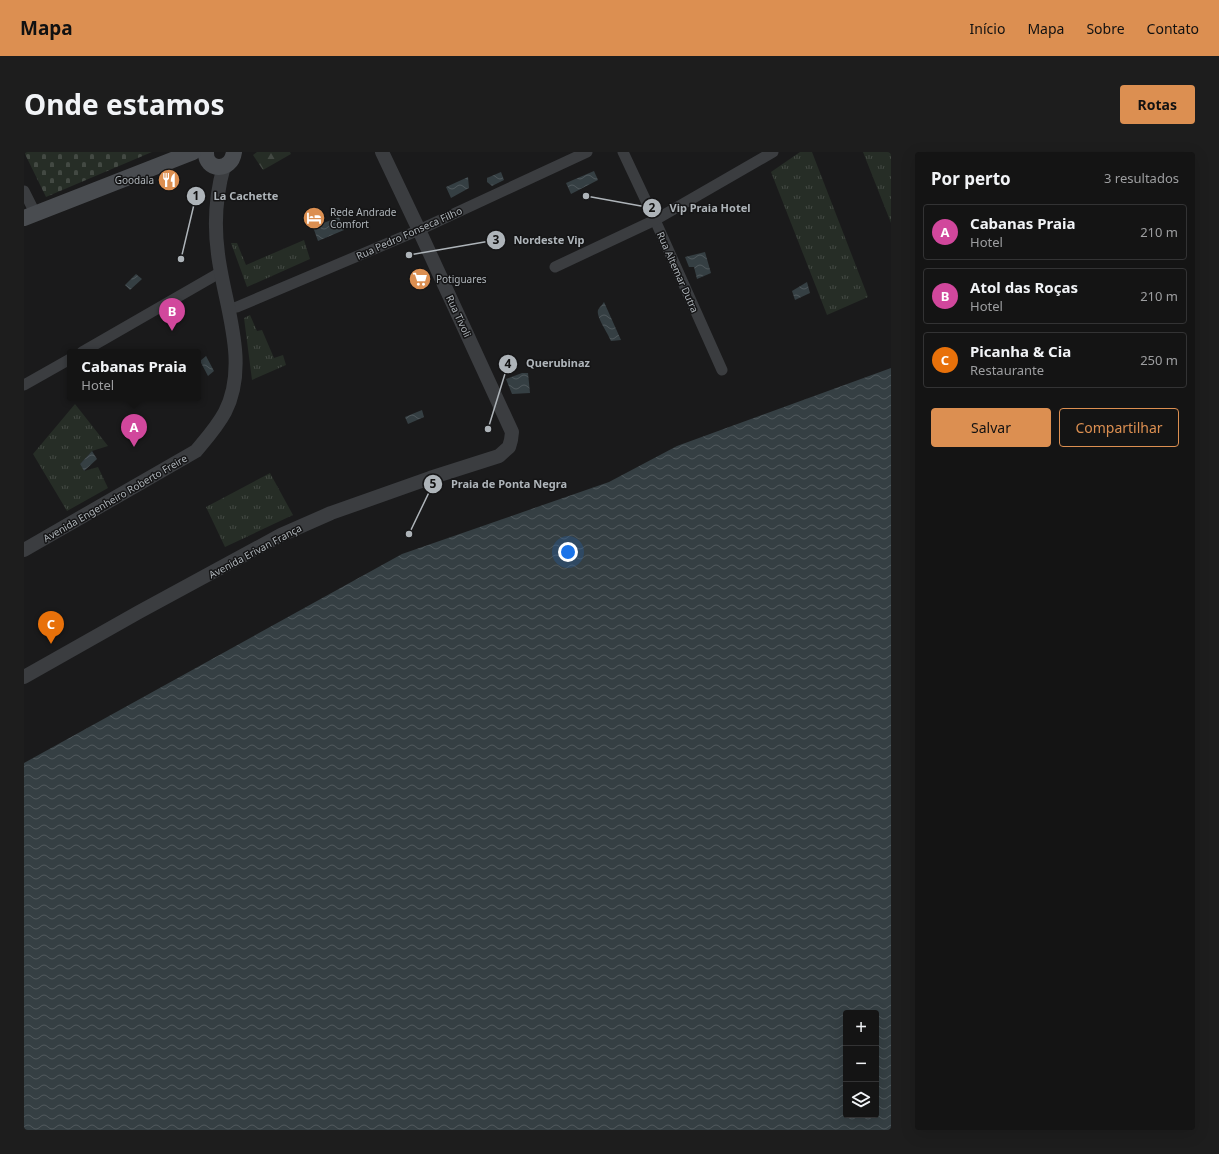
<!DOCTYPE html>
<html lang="pt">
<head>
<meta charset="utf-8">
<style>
  body { margin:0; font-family:"Noto Sans",sans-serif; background:#1d1d1d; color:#f1f3f6 }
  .controls { position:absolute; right:12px; bottom:12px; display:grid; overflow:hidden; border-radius:4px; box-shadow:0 4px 16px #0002 }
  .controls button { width:36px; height:36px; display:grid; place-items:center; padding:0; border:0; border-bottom:1px solid #333334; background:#141414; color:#f1f3f6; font:20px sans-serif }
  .you { position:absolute; left:544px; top:400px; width:14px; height:14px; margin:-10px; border:3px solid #fff; border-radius:50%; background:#1a73e8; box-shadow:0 0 0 6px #1a73e833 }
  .badge { display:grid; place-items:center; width:26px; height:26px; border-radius:50%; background:#dc8f51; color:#fff; font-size:13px; font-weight:700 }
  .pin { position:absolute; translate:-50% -33px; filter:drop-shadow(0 1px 2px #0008) }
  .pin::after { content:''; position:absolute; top:21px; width:14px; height:12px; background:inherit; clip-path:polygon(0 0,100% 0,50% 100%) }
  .popup { position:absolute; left:43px; top:197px; width:134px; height:52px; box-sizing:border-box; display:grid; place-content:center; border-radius:4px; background:#141414; filter:drop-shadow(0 1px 3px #0005); font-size:13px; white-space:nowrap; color:#9d9ea0 }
  .popup b { font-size:15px; color:#f1f3f6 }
  .popup::after { content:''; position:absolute; left:50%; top:100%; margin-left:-8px; border:8px solid transparent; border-top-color:#141414 }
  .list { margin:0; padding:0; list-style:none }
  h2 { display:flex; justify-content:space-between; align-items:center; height:52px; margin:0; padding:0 16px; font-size:17px }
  h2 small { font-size:13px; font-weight:400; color:#9d9ea0 }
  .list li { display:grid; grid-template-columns:26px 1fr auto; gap:12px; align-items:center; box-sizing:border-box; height:56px; margin:0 8px 8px; padding:0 8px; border:1px solid #333334; border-radius:4px }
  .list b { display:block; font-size:15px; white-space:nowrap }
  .list p { margin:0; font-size:13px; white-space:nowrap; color:#9d9ea0 }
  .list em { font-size:13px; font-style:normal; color:#9d9ea0 }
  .actions { display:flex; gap:8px; padding:12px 16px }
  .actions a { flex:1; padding:9px 0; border:1px solid #dc8f51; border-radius:4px; text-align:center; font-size:14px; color:#dc8f51 }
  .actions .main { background:#dc8f51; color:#111 }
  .icon { flex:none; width:22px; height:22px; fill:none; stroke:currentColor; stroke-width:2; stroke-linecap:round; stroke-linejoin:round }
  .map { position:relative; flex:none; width:867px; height:978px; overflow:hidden; border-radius:4px }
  header { display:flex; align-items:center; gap:24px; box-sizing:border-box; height:56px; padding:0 20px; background:#dc8f51; color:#111 }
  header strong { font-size:19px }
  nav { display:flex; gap:22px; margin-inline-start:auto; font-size:14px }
  .intro { display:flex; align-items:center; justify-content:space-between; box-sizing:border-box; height:96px; padding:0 24px }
  h1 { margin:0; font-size:28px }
  .button { padding:10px 18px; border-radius:4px; background:#dc8f51; color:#111; font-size:14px; font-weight:700 }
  main { display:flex; gap:24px; padding:0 24px }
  aside { flex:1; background:#141414; border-radius:4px; box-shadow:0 4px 16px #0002 }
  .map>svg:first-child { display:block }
</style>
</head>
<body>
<header>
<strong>Mapa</strong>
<nav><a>Início</a><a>Mapa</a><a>Sobre</a><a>Contato</a></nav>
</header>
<div class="intro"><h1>Onde estamos</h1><a class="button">Rotas</a></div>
<main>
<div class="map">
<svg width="867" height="978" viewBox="0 0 867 978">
  <defs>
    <pattern id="grass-tufts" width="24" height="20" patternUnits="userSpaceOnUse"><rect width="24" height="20" fill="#262d26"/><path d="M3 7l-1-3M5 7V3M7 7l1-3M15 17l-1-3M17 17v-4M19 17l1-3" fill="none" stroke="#434943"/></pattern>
    <pattern id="forest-firs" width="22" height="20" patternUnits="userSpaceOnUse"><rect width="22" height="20" fill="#262d26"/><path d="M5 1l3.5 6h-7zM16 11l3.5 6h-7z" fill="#434943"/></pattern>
    <pattern id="cemetery-stones" width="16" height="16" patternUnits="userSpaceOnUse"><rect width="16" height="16" fill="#262d26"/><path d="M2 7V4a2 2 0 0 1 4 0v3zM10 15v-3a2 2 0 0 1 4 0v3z" fill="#434943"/></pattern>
    <pattern id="water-waves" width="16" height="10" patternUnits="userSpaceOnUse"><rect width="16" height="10" fill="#353f43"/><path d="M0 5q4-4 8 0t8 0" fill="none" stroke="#50585c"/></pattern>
  </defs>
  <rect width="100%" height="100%" fill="#1a1a1b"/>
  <!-- grass -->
  <g fill="url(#grass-tufts)">
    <path d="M 776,0 L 788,0 L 844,145 L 803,163 L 747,20 Z"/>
    <path d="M 839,0 L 867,0 L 867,71 Z"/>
    <path d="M 280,88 L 286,107 L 223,135 L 207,91 L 213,91 L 222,113 Z"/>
    <path d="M 226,163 L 233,179 L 238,178 L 250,206 L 259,203 L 262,213 L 228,228 L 220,166 Z"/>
    <path d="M 51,252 L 84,294 L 68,299 L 56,312 L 60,319 L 74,315 L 84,336 L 43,359 L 9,302 Z"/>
    <path d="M 246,321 L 269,363 L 201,395 L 182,355 Z"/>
  </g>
  <!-- forest -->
  <path fill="url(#forest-firs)" d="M 233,0 L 266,0 L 267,2 L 239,18 L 229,3 Z"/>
  <!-- cemetery -->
  <path fill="url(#cemetery-stones)" d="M 0,0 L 128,0 L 22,45 Z"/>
  <!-- water -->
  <g fill="url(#water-waves)" fill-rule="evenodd">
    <path d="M 570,19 L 574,28 L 547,42 L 542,31 Z"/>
    <path d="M 477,20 L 480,28 L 468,34 L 463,30 L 463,26 Z"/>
    <path d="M 444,25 L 445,36 L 427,46 L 422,35 Z"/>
    <path d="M 315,65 L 320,78 L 294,89 L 289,75 Z"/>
    <path d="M 681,100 L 687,121 L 673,127 L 670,115 L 665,115 L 661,105 Z"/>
    <path d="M 112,122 L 118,127 L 106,138 L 101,133 Z"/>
    <path d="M 783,130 L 786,141 L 771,148 L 768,139 Z"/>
    <path d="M 580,150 L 597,188 L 587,189 C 584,181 572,165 574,158 C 575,156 579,152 580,150 Z"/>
    <path d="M 182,204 L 190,219 L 184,224 L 176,209 Z"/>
    <path d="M 867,216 L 867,978 L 0,978 L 0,611 L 378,402 L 585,330 L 653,294 ZM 822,861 L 852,861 L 852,963 L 822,963 Z"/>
    <path d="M 498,221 L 504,221 L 506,241 L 488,242 L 482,227 Z"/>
    <path d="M 398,258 L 400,265 L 384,272 L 381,265 Z"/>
    <path d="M 68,299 L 73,307 L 60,319 L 56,312 Z"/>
  </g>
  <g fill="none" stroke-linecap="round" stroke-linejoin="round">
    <!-- minor -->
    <g stroke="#3b3d40" stroke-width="11">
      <path d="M 599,0 L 631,68 L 698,218"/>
      <path d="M 0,39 L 11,61"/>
      <path d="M 531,115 L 631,68 L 749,0"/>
      <path d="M 204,157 L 213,155 L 395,78 L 563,0"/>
      <path d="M 58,200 L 197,120"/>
      <path d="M 0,233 L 46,207"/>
    </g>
    <!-- tertiary -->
    <g stroke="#3b3d40" stroke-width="14">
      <path d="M 0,398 L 172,299 C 182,287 193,275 201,260 C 226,211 200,152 194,102 C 190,73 192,42 200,14"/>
      <path d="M 0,525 L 115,460 L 257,383 L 307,361 L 406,326 L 475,304 L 485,295 L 487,288 L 488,280 L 395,78 L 358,0"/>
    </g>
    <!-- secondary -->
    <g stroke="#494c50" stroke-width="16">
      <path d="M 182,0 C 181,19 207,21 210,0"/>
      <path d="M 0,66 L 169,0"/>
    </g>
  </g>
  <!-- icons -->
  <defs>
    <g id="restaurant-disc" transform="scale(1.15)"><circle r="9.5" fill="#dc8f51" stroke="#151516"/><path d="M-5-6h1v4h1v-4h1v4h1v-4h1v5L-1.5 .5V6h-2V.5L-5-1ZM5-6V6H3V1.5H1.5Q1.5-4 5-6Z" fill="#fff"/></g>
    <g id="hotel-disc" transform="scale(1.15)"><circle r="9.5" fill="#dc8f51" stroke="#151516"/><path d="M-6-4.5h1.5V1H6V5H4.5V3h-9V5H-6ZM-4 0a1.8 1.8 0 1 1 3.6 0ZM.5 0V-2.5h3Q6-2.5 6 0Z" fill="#fff"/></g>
    <g id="supermarket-disc" transform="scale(1.15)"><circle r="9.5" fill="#dc8f51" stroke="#151516"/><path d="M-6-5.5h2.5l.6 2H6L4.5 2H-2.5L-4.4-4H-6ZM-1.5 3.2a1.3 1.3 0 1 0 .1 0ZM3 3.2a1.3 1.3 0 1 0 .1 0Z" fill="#fff"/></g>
  </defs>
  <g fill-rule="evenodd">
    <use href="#restaurant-disc" x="145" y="28"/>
    <use href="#hotel-disc" x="290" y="66"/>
    <use href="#supermarket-disc" x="396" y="127"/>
  </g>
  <g text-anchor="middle" stroke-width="3" stroke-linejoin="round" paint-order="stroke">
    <!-- poi labels -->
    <g font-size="10" fill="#aeb4b9" stroke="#151516" text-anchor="start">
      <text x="130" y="32" text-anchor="end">Goodala</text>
      <text x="306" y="64">Rede Andrade<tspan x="306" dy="12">Comfort</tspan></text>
      <text x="412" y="131">Potiguares</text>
    </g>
    <!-- street labels -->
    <g font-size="10" fill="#aeb4b9" stroke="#151516">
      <text transform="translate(385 81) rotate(-24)" y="4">Rua Pedro Fonseca Filho</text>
      <text transform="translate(654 120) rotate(66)" y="4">Rua Altemar Dutra</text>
      <text transform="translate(435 164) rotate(65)" y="4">Rua Tivoli</text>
      <text transform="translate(91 346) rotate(-30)" y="4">Avenida Engenheiro Roberto Freire</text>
      <text transform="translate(231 399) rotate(-28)" y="4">Avenida Erivan França</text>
    </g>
  </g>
  <!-- callouts -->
  <path fill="none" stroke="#aeb4b9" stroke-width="1.5" d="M157 107L172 44M562 44L628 56M385 103L472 88M464 277L484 212M385 382L409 332"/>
  <g fill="#aeb4b9" stroke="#151516" stroke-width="1.5">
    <circle cx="157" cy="107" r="4"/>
    <circle cx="562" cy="44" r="4"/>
    <circle cx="385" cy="103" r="4"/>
    <circle cx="464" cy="277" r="4"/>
    <circle cx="385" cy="382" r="4"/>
    <circle cx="172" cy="44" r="10"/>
    <circle cx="628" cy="56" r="10"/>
    <circle cx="472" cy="88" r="10"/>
    <circle cx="484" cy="212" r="10"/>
    <circle cx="409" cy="332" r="10"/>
  </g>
  <g font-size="12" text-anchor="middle" font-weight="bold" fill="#111">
    <text x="172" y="48">1</text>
    <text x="628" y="60">2</text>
    <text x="472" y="92">3</text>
    <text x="484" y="216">4</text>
    <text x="409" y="336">5</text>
  </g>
  <g font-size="11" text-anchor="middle" font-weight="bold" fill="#aeb4b9" stroke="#151516" stroke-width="3" stroke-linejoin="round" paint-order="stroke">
    <text x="222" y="48">La Cachette</text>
    <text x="686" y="60">Vip Praia Hotel</text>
    <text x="525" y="92">Nordeste Vip</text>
    <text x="534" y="215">Querubinaz</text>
    <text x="485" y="336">Praia de Ponta Negra</text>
  </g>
</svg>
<div class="controls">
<button>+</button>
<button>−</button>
<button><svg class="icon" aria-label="layers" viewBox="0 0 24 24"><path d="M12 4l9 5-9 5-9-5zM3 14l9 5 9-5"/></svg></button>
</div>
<div class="you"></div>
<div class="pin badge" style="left:110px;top:295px;background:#d1479c">A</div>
<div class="popup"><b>Cabanas Praia</b>Hotel</div>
<div class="pin badge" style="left:148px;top:179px;background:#d1479c">B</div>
<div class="pin badge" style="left:27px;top:492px;background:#e8710a">C</div>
</div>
<aside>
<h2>Por perto<small>3 resultados</small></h2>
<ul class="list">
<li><span class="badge" style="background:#d1479c">A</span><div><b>Cabanas Praia</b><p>Hotel</p></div><em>210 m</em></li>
<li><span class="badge" style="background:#d1479c">B</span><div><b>Atol das Roças</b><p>Hotel</p></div><em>210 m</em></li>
<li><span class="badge" style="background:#e8710a">C</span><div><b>Picanha &amp; Cia</b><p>Restaurante</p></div><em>250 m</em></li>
</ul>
<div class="actions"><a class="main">Salvar</a><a>Compartilhar</a></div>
</aside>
</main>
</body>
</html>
